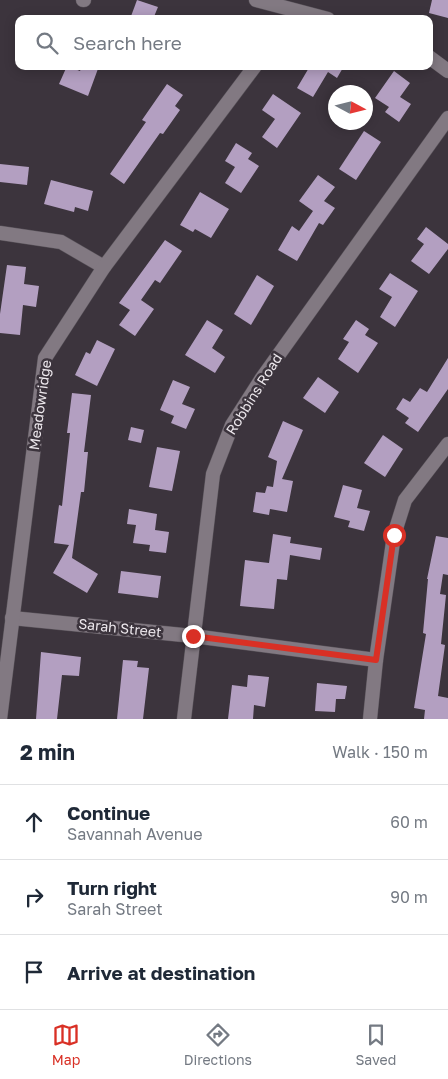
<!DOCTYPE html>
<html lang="en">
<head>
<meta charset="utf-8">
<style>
  body { margin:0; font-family:"Golos Text",sans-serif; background:#f2f2f3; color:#1f2937 }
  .compass { position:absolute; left:328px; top:85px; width:45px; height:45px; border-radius:50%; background:#fff; box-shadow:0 2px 12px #0003; rotate:97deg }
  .stop { position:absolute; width:15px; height:15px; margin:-11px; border:4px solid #d93025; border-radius:50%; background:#fff }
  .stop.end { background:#d93025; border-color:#fff; box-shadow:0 1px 5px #0008 }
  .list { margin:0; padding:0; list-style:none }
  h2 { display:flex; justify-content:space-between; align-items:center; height:65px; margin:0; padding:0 20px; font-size:21px }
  h2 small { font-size:16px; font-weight:400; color:#747a83 }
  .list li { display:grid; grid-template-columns:32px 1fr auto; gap:15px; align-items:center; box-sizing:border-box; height:75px; padding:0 20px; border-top:1px solid #e0e1e3 }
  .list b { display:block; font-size:19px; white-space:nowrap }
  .list p { margin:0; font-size:16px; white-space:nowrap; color:#747a83 }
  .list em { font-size:16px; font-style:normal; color:#747a83 }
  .icon { flex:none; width:28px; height:28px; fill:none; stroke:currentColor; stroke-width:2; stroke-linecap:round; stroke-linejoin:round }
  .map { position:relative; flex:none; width:448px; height:719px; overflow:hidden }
  .search { position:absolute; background:#fff; box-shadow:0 2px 12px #0003; left:15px; right:15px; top:15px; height:55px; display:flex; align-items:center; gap:12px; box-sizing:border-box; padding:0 18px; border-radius:10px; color:#747a83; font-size:19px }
  .sheet { height:290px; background:#fff }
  nav { display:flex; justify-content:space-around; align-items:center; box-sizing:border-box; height:70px; border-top:1px solid #e0e1e3; background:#fff; font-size:14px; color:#747a83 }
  nav a { display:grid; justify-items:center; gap:2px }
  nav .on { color:#d93025 }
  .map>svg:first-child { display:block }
</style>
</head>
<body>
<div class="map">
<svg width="448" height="719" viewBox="0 0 448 719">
  <rect width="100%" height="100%" fill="#3c343d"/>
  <!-- building -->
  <g fill="#b39fc1">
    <path d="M 137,0 L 158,7 L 153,19 L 130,19 Z"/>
    <path d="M 432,0 L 448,0 L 448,18 L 429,13 Z"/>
    <path d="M 67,66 L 80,71 L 82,66 L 99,66 L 88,96 L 59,84 Z"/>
    <path d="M 310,66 L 344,66 L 337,78 L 328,72 L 313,97 L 297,88 Z"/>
    <path d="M 394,71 L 410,83 L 400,97 L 411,104 L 399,122 L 385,112 L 389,107 L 375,98 Z"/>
    <path d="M 167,84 L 183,95 L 175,106 L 180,110 L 163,134 L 160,133 L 124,184 L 110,174 L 146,122 L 142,120 Z"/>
    <path d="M 273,94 L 301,113 L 277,148 L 262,137 L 275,119 L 262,110 Z"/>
    <path d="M 364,131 L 381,142 L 356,180 L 339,169 Z"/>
    <path d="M 236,143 L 252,153 L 248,159 L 259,166 L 241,193 L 225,183 L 235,167 L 225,161 Z"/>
    <path d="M 0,164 L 29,167 L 27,185 L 0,182 Z"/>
    <path d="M 318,175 L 335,187 L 324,201 L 335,208 L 323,225 L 319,223 L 297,261 L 278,250 L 292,226 L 299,231 L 313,211 L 299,201 Z"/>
    <path d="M 51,180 L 93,191 L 88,211 L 75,207 L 74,212 L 44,204 Z"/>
    <path d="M 200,192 L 229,209 L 211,238 L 195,229 L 193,232 L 180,225 Z"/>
    <path d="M 426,227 L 448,244 L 448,249 L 429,274 L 411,261 L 424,244 L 417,239 Z"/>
    <path d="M 165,240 L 182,251 L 160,283 L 155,280 L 141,300 L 154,309 L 135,336 L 119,325 L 130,310 L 119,303 Z"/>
    <path d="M 7,265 L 26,267 L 24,284 L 39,286 L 36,307 L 23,305 L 20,335 L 0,333 L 0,314 Z"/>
    <path d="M 390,273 L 418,291 L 395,327 L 380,317 L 392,297 L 379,289 Z"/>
    <path d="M 257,275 L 274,286 L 251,325 L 234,314 Z"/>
    <path d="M 207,320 L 223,330 L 212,348 L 225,357 L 215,373 L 185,355 Z"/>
    <path d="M 356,320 L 369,329 L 365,335 L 378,343 L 358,373 L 338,359 L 349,342 L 343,339 Z"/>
    <path d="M 97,340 L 115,349 L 97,386 L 75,375 L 86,352 L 90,354 Z"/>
    <path d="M 448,358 L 448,389 L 418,432 L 405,423 L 409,418 L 396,409 L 403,398 L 410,402 L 420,388 L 427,392 Z"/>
    <path d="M 318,377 L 339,392 L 325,413 L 303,398 Z"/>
    <path d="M 173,380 L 190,387 L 182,404 L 195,409 L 186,429 L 171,423 L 174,416 L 160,410 Z"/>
    <path d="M 72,393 L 91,395 L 84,452 L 88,452 L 84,492 L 81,492 L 72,558 L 98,574 L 87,593 L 53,573 L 69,545 L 54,543 L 59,505 L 62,506 L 70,433 L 67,433 Z"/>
    <path d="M 283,421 L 303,430 L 282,479 L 293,481 L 287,512 L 270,509 L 269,515 L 253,512 L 256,492 L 265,493 L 267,486 L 273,487 L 277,461 L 268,457 Z"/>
    <path d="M 131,427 L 144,430 L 141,443 L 128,440 Z"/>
    <path d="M 383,435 L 403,449 L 385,477 L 364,463 Z"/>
    <path d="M 157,447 L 180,451 L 172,491 L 149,487 Z"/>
    <path d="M 343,485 L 362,490 L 357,508 L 370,511 L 364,531 L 348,527 L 350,521 L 334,517 Z"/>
    <path d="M 129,509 L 157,514 L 155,530 L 169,532 L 166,553 L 149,551 L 150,545 L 133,543 L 136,525 L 127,524 Z"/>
    <path d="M 273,534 L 291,537 L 290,543 L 322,548 L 320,560 L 290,555 L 287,580 L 277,579 L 274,609 L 240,606 L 245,560 L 269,563 Z"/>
    <path d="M 436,536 L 448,538 L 448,575 L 443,574 L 440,594 L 446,595 L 441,644 L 445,645 L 438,696 L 448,698 L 448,719 L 424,719 L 425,710 L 414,708 L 426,634 L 423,633 L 428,579 L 427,579 Z"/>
    <path d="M 121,571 L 161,576 L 158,598 L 118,593 Z"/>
    <path d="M 41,652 L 81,657 L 79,676 L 62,675 L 57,719 L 36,719 Z"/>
    <path d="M 123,660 L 138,661 L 137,667 L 149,668 L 143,719 L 117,719 Z"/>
    <path d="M 248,675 L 269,677 L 265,707 L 254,705 L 253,719 L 228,719 L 232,685 L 247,687 Z"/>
    <path d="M 317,683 L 347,686 L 345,699 L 336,699 L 335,712 L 315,711 Z"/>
  </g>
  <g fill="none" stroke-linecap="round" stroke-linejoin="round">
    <!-- minor casing -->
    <g stroke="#575158" stroke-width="15">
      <g id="minor">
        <path d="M 83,0 L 84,0"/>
        <path d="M 256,0 L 328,19"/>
        <path d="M 429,57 L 448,71"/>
        <path d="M 0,233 L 61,242 L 104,267"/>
        <path d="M 12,618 L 193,636 L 376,660"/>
        <path d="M 0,719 L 45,358 L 104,267 L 255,66"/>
        <path d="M 184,719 L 213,474 L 232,425 L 262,378 L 448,118"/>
        <path d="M 370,719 L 376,660 L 394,535 L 405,500 L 448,444"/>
      </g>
    </g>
    <!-- minor -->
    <use href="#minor" stroke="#827982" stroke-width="14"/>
  </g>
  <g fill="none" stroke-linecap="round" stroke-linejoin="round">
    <!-- route -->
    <path stroke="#d93025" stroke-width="6" d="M 193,636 L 376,660 L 394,535"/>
  </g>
  <g text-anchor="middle" stroke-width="5" stroke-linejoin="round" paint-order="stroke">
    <!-- street labels -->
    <g font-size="14" fill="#ece7ec" stroke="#3c343d">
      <text transform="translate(254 394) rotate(-58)" y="5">Robbins Road</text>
      <text transform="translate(40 405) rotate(-82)" y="5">Meadowridge</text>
      <text transform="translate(120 628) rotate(6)" y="5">Sarah Street</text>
    </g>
  </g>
</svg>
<svg class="compass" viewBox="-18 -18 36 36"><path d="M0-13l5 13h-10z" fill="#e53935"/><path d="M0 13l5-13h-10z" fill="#747a83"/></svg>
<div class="stop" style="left:394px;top:535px"></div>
<div class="stop end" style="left:193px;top:636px"></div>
<div class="search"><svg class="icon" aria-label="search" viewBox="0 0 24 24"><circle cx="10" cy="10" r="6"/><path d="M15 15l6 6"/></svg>Search here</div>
</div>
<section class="sheet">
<h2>2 min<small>Walk · 150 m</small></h2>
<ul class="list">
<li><svg class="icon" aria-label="ahead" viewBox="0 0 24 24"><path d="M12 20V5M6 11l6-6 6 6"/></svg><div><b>Continue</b><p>Savannah Avenue</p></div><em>60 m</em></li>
<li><svg class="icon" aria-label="right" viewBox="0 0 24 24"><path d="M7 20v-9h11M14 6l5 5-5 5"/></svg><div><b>Turn right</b><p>Sarah Street</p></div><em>90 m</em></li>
<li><svg class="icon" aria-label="arrive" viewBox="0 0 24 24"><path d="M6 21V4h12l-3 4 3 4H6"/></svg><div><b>Arrive at destination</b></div></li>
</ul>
</section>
<nav>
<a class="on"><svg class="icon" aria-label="map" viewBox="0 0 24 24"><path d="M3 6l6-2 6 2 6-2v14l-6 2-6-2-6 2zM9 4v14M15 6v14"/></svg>Map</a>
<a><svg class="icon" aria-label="directions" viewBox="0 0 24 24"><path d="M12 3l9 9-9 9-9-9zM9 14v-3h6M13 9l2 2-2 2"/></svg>Directions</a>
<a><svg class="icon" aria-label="saved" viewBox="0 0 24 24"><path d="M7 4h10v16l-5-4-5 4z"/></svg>Saved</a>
</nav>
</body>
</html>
